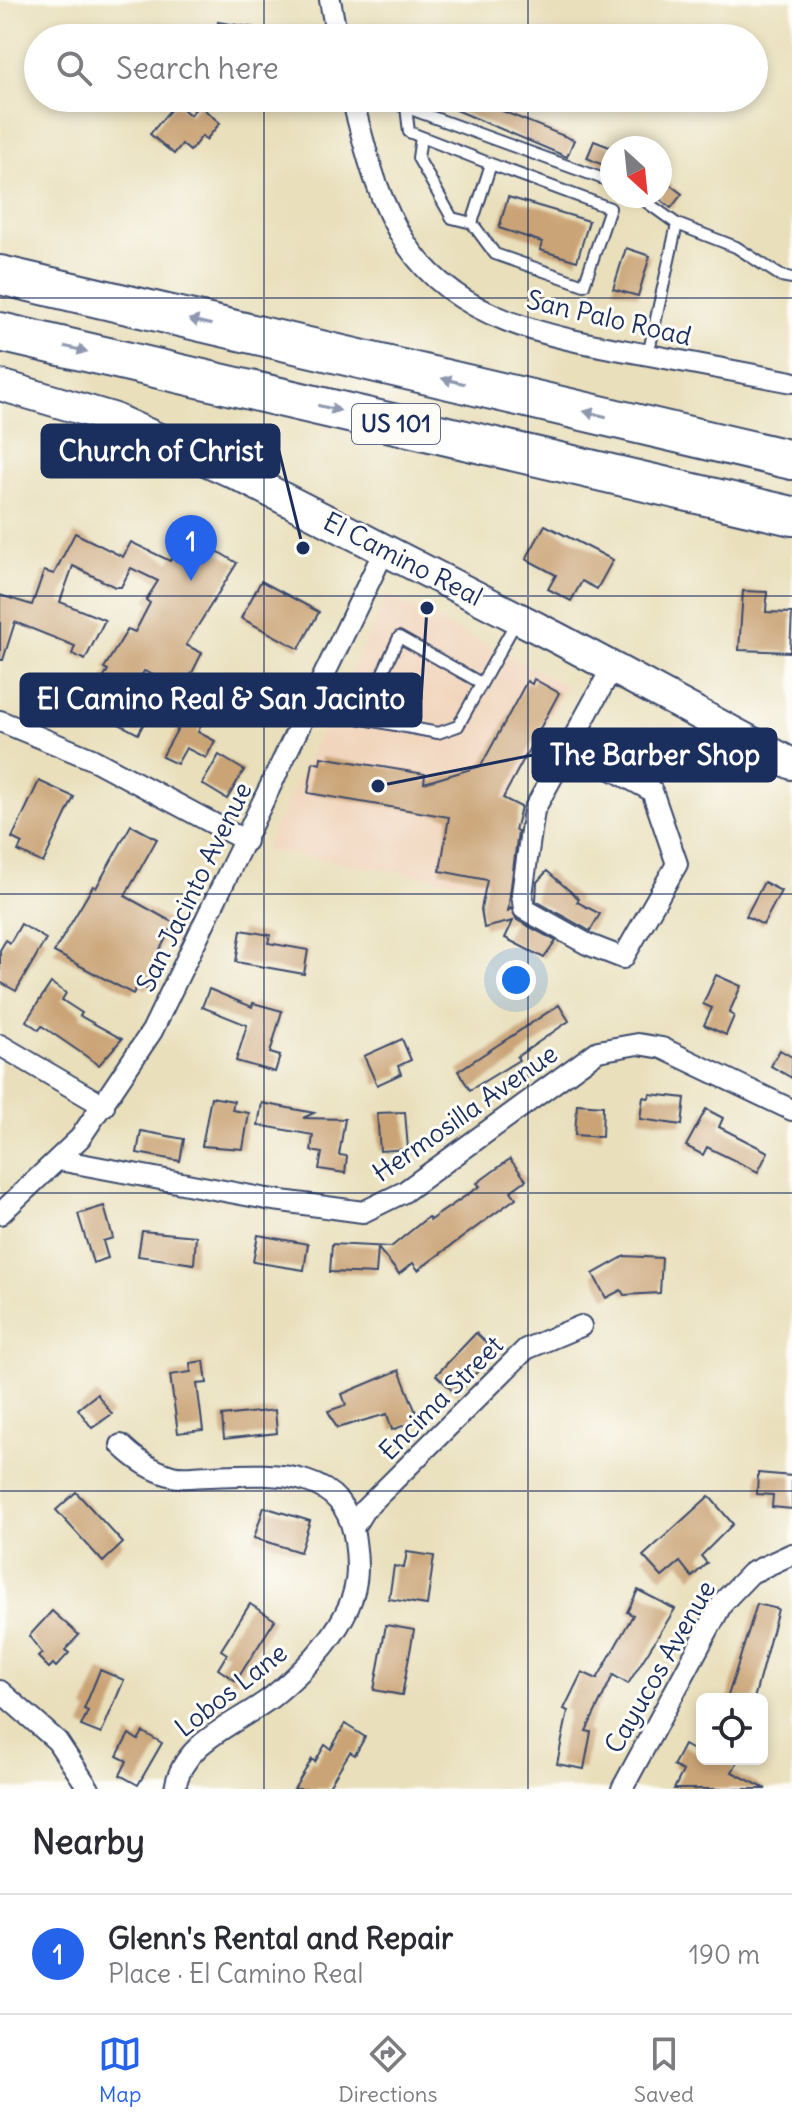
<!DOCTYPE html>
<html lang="en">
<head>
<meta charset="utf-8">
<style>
  body { margin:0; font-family:Delius,sans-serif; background:#f2f2f3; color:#2b2b33 }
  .controls { position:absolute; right:24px; bottom:24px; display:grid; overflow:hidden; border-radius:12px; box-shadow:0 4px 12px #0003 }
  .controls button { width:72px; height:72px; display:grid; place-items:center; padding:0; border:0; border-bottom:2px solid #e1e1e2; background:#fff; color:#2b2b33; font:40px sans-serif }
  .compass { position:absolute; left:600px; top:136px; width:72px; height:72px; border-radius:50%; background:#fff; box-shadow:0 4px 12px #0003; rotate:153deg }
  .you { position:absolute; left:516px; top:980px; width:28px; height:28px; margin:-20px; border:6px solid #fff; border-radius:50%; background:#1a73e8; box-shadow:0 0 0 12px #1a73e833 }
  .badge { display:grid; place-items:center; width:52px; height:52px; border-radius:50%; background:#2563eb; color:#fff; font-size:26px; font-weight:700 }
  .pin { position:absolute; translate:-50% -66px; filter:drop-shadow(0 2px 4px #0008) }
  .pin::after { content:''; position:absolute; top:42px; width:28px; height:24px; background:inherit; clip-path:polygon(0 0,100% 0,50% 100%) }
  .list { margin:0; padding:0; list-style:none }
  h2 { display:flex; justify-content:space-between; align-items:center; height:104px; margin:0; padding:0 32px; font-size:34px }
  h2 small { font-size:26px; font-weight:400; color:#7c7c81 }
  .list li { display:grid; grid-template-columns:52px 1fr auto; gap:24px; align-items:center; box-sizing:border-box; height:120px; padding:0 32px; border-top:2px solid #e1e1e2 }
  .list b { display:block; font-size:30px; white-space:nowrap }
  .list p { margin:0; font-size:26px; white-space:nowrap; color:#7c7c81 }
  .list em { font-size:26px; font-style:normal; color:#7c7c81 }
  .icon { flex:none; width:44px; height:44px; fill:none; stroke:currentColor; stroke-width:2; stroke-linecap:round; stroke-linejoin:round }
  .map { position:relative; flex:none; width:792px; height:1789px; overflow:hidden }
  .search { position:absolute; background:#fff; box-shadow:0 4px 12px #0003; left:24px; right:24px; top:24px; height:88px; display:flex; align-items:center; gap:20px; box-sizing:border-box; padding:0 28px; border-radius:44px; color:#7c7c81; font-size:30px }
  .sheet { height:224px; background:#fff }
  nav { display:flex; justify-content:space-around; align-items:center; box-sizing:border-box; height:112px; border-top:2px solid #e1e1e2; background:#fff; font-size:22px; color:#7c7c81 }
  nav a { display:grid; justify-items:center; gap:4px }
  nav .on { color:#2563eb }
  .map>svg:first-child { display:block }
</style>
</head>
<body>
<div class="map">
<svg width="792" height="1789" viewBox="0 0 792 1789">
  <rect width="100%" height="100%" fill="#fdfcf7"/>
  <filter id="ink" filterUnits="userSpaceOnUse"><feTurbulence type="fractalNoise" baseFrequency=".0125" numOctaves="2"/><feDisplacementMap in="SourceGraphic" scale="16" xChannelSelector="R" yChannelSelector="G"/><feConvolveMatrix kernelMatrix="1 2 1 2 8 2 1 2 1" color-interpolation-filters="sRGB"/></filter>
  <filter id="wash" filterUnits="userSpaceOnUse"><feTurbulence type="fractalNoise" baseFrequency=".006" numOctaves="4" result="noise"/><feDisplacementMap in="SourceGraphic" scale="32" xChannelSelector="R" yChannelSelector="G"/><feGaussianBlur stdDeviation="1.8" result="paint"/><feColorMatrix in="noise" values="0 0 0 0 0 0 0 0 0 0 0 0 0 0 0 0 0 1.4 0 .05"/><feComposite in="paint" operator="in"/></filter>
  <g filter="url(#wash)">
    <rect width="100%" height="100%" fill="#e9dfbb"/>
    <!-- built -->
    <path fill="#f1d5bd" d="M 388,595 L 567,686 L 497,819 L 484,886 L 264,850 Z"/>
    <g id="blocks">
      <!-- building -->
      <g fill="#caa477">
        <path d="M 218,22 L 268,30 L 268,38 L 215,38 Z"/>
        <path d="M 428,98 L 470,98 L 574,140 L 567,157 Z"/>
        <path d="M 176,103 L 190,115 L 199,105 L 220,123 L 206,140 L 202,136 L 190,151 L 182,144 L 174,154 L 150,134 Z"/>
        <path d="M 594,141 L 612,148 L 612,169 L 587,158 Z"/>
        <path d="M 660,177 L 682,194 L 671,208 L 660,199 Z"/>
        <path d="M 508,197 L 589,221 L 577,261 L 540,250 L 542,242 L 499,228 Z"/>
        <path d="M 626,248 L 650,256 L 638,296 L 613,289 Z"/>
        <path d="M 545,525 L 613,560 L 597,589 L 582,581 L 571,601 L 548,589 L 556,575 L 526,559 Z"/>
        <path d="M 75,533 L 123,557 L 131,542 L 170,561 L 187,533 L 237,563 L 186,645 L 202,653 L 185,687 L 144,671 L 126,704 L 148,716 L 138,734 L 102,715 L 98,722 L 84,714 L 108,670 L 104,668 L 128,629 L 135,632 L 150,603 L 146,600 L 158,581 L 131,568 L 121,587 L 115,587 L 73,566 L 60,602 L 105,620 L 85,660 L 72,654 L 75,646 L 15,622 L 3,660 L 0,660 L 0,595 L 32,605 L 44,571 L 54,574 Z"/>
        <path d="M 261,581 L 319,612 L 299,649 L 241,618 Z"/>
        <path d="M 743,591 L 767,592 L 766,612 L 792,613 L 790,652 L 739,650 Z"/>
        <path d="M 534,679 L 559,693 L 503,798 L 521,807 L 515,830 L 518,831 L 508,911 L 511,908 L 517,920 L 556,941 L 544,958 L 505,938 L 513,921 L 484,928 L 481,909 L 487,880 L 440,871 L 449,817 L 308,793 L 313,762 L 320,764 L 321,757 L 425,774 L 424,783 L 481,766 L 527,681 L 532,684 Z"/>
        <path d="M 187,712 L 203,721 L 198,732 L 215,741 L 206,758 L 186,748 L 177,764 L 162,757 Z"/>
        <path d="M 219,755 L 244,770 L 227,799 L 202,784 Z"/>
        <path d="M 39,781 L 74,797 L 43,863 L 18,851 L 22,843 L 12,838 Z"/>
        <path d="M 131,825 L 157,839 L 125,896 L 174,923 L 148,972 L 154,975 L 146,989 L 138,985 L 133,994 L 54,952 L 93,886 L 96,888 Z"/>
        <path d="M 547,871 L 579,899 L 577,902 L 600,914 L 590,931 L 536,901 L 537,882 Z"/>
        <path d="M 764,882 L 781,891 L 763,925 L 746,916 Z"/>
        <path d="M 21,924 L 46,939 L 16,991 L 0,982 L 0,950 L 6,940 L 10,943 Z"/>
        <path d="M 241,930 L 270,935 L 268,943 L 308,950 L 304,974 L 236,962 Z"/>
        <path d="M 716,975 L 741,986 L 729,1013 L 734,1016 L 726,1035 L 704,1025 L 712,1008 L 703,1004 Z"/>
        <path d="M 51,983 L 66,993 L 62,1000 L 82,1013 L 80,1016 L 122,1039 L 99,1065 L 42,1026 L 39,1030 L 26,1021 Z"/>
        <path d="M 209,989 L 252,1007 L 253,1003 L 282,1011 L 270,1053 L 280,1056 L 275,1072 L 236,1061 L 247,1025 L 202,1007 Z"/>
        <path d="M 559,1005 L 569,1021 L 517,1057 L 519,1060 L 470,1090 L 458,1071 Z"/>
        <path d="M 402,1039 L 411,1060 L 398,1066 L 401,1074 L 377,1085 L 364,1056 Z"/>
        <path d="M 780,1050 L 792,1057 L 792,1078 L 771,1066 Z"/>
        <path d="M 650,1094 L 685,1098 L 682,1125 L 640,1119 L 643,1097 L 649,1098 Z"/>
        <path d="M 211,1097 L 234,1101 L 232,1110 L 249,1113 L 243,1149 L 202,1146 Z"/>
        <path d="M 262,1103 L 314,1113 L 303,1118 L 345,1119 L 339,1155 L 347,1156 L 345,1173 L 319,1169 L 322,1153 L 311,1151 L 313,1135 L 258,1125 Z"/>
        <path d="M 577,1104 L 603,1106 L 602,1137 L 575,1135 Z"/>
        <path d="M 706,1109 L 723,1118 L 719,1127 L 768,1152 L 758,1172 L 707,1147 L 703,1155 L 686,1146 Z"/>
        <path d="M 405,1112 L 408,1149 L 380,1151 L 377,1113 Z"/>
        <path d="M 141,1131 L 184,1139 L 180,1161 L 137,1153 Z"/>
        <path d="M 510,1159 L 526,1180 L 511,1191 L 516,1198 L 418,1270 L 413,1263 L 399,1274 L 378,1248 L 376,1274 L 330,1272 L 332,1244 L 391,1247 L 428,1217 L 430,1220 L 480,1186 L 477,1183 Z"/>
        <path d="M 104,1206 L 113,1238 L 103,1241 L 108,1258 L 93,1263 L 78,1214 Z"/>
        <path d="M 142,1231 L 196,1236 L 194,1264 L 138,1256 Z"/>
        <path d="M 258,1235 L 308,1244 L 304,1270 L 253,1262 Z"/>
        <path d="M 625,1256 L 662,1258 L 660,1293 L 624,1295 L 621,1290 L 606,1298 L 593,1274 Z"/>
        <path d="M 476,1333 L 496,1352 L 456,1394 L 436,1375 Z"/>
        <path d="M 204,1361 L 207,1383 L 197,1384 L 203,1430 L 178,1433 L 170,1375 L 191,1372 L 190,1363 Z"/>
        <path d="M 399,1370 L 419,1420 L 392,1430 L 387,1414 L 337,1428 L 328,1411 L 346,1405 L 342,1394 Z"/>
        <path d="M 97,1394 L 112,1414 L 92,1428 L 78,1409 Z"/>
        <path d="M 275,1410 L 277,1433 L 224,1439 L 222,1416 Z"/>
        <path d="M 758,1473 L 792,1476 L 792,1509 L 772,1507 L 773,1495 L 757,1494 Z"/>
        <path d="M 76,1492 L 123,1543 L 103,1562 L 56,1510 Z"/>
        <path d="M 709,1496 L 733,1524 L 701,1556 L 707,1563 L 692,1577 L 680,1562 L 662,1577 L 643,1556 Z"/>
        <path d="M 264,1507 L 310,1521 L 300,1552 L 254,1538 Z"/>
        <path d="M 407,1552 L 434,1556 L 427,1605 L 389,1599 L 394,1566 L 404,1568 Z"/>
        <path d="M 638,1590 L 675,1609 L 628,1684 L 613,1675 L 586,1731 L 591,1732 L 584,1769 L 557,1764 L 568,1711 L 564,1709 L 582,1672 L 597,1679 L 633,1615 L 627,1612 Z"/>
        <path d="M 250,1604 L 275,1620 L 236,1681 L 218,1669 L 227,1654 L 221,1650 Z"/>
        <path d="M 757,1604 L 778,1609 L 754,1699 L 727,1699 Z"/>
        <path d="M 52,1611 L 79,1635 L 65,1650 L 69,1653 L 56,1667 L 53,1664 L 49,1668 L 38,1657 L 42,1653 L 29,1636 Z"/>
        <path d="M 386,1625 L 414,1630 L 402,1695 L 374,1690 Z"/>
        <path d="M 100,1670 L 124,1680 L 101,1734 L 81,1726 L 88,1711 L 84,1709 Z"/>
        <path d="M 345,1724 L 365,1737 L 355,1755 L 350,1752 L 327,1789 L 294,1789 L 312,1759 L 315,1762 L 325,1745 L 331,1749 Z"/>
        <path d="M 143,1732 L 162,1743 L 138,1785 L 120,1775 L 127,1761 L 117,1756 L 129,1734 L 138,1740 Z"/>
        <path d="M 684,1745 L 702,1755 L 702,1759 L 739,1759 L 732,1772 L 766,1789 L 674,1789 L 683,1771 L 673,1766 Z"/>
      </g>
    </g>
  </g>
  <g filter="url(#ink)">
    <use href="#blocks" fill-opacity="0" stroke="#3a496c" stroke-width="2"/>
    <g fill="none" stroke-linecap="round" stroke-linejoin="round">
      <!-- lane casing -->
      <g stroke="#3a496c" stroke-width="14">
        <g id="lane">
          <path d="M 380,98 L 612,182"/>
          <path d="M 406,107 L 409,132 L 491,164 L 472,223 L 495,254 L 584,285 L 610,208 L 491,164"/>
          <path d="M 421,137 L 418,158 L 452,218 L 472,223"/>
          <path d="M 638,196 L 677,224 L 648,355"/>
          <path d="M 677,224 L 736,247 L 781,276 L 792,278"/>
          <path d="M 310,709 L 438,733 L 458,726 L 517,620"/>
          <path d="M 362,718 L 399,637 L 481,683"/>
        </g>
      </g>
      <!-- street casing -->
      <g stroke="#3a496c" stroke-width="24">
        <g id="street">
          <path d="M 330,0 L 337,38"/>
          <path d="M 352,98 C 365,148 377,201 407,245 C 460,325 563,339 649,355 C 697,364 744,373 792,382"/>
          <path d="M 0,721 L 92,759 L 246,841"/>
          <path d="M 569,746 L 652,791 L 677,864 L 623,958 L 587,944 L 524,909 L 522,894 L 534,810 L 612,668"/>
          <path d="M 0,1045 L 104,1106"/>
          <path d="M 59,1160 L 267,1199 L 363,1212 L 404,1192 L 598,1051 L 638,1044 L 662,1048 L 792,1110"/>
          <path d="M 0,1214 L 80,1138 L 152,1031 L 385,549"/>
          <path d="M 121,1445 C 136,1460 151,1470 172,1476 C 183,1479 197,1476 208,1476 C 267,1474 345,1465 355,1541 C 359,1569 358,1591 344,1616 C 327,1648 300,1674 272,1697 C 237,1724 182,1741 175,1789"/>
          <path d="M 353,1528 L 364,1510 L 526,1349 L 581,1326"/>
          <path d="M 0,1691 L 57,1741 L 89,1789"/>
          <path d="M 622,1789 L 723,1602 L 751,1573 L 792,1554"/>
        </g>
      </g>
      <!-- secondary casing -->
      <g stroke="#3a496c" stroke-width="34">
        <path id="secondary" d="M 0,385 L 112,418 L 230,471 L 559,639 L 792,764"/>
      </g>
      <!-- highway casing -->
      <g stroke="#3a496c" stroke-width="42">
        <g id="highway">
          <path d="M 0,275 L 792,460"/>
          <path d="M 0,332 L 792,516"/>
        </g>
      </g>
      <!-- lane -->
      <use href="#lane" stroke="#fff" stroke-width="10"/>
      <!-- street -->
      <use href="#street" stroke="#fff" stroke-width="20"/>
      <!-- secondary -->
      <use href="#secondary" stroke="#fff" stroke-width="30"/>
      <!-- highway -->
      <use href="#highway" stroke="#fff" stroke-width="38"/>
    </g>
    <!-- one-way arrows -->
    <defs><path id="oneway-solid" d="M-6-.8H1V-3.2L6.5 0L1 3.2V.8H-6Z" transform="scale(2)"/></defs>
    <g fill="#8d97ae">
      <use href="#oneway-solid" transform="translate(200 322) rotate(-167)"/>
      <use href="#oneway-solid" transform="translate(76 349) rotate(13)"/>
      <use href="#oneway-solid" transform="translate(453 381) rotate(-167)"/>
      <use href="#oneway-solid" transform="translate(329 408) rotate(13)"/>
      <use href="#oneway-solid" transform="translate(595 414) rotate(-167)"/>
    </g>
  </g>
  <!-- grid -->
  <path fill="none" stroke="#1b2f5e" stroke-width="2" stroke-opacity="0.55" d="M 264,0 L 264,38M 528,0 L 528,38M 264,98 L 264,1789M 528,98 L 528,1789M 0,298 L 792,298M 0,596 L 792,596M 0,894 L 792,894M 0,1193 L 792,1193M 0,1491 L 792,1491"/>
  <g text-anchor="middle" stroke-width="6" stroke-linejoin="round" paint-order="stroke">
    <!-- shield labels -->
    <rect fill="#fdfcf7" stroke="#5f6c8c" stroke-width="2" x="352" y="404" width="88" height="40" rx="6"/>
    <g font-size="24" font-weight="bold" fill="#1b2f5e">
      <text x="396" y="432">US 101</text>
    </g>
    <!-- street labels -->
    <g font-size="26" fill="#1b2f5e" stroke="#fdfcf7">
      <text transform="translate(609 318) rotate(13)" y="9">San Palo Road</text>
      <text transform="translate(403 559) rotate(27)" y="9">El Camino Real</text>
      <text transform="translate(194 887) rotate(-64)" y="9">San Jacinto Avenue</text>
      <text transform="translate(465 1113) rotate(-35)" y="9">Hermosilla Avenue</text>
      <text transform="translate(441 1398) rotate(-45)" y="9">Encima Street</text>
      <text transform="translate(660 1667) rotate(-60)" y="9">Cayucos Avenue</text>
      <text transform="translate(231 1690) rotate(-38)" y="9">Lobos Lane</text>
    </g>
  </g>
  <!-- callouts -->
  <path fill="none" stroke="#1b2f5e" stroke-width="3" d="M303 548L279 451M427 608L421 700M378 786L533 755"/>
  <g fill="#1b2f5e" stroke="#fdfcf7" stroke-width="3">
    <circle cx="303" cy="548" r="8"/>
    <circle cx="427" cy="608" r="8"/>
    <circle cx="378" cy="786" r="8"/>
  </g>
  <g fill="#1b2f5e" stroke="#1b2f5e" stroke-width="3">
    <rect x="42" y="425" width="237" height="52" rx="8"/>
    <rect x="21" y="674" width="400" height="52" rx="8"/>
    <rect x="533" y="729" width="243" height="52" rx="8"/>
  </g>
  <g font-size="28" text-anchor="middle" font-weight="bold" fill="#fff">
    <text x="161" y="461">Church of Christ</text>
    <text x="221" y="709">El Camino Real &amp; San Jacinto</text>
    <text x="655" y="765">The Barber Shop</text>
  </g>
</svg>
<div class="controls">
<button><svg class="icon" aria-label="locate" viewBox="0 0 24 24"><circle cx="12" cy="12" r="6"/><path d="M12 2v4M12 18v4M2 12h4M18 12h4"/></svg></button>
</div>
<svg class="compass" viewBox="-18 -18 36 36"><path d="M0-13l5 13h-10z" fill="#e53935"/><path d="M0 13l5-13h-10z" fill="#7c7c81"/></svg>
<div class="you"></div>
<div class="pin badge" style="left:191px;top:581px">1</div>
<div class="search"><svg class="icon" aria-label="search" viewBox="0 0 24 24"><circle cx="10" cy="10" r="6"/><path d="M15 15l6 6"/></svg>Search here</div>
</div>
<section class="sheet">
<h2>Nearby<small></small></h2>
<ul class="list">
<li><span class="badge">1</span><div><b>Glenn's Rental and Repair</b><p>Place · El Camino Real</p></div><em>190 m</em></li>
</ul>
</section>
<nav>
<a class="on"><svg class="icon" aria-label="map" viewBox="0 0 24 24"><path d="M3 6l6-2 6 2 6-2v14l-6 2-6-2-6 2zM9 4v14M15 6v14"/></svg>Map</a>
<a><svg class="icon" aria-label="directions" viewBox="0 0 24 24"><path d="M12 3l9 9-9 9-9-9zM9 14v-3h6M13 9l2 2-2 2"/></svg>Directions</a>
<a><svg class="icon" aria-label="saved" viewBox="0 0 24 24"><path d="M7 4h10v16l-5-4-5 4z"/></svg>Saved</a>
</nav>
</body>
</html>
